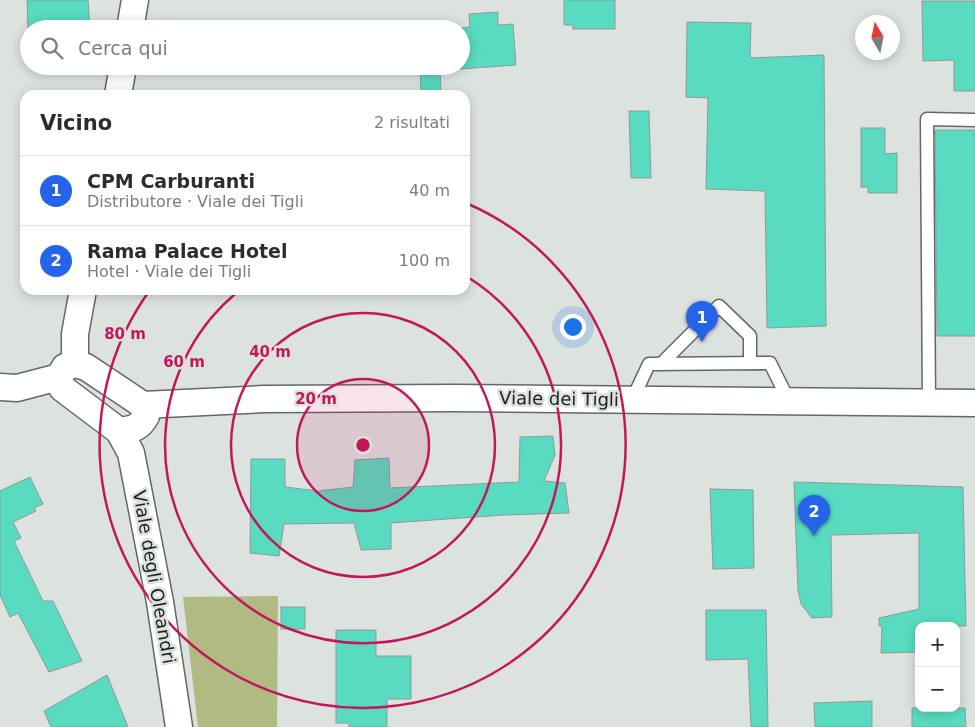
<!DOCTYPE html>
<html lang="it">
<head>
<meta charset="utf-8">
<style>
  body { margin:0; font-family:"DejaVu Sans",sans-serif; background:#f7f7f7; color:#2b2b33 }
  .controls { position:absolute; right:15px; bottom:15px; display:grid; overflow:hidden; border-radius:10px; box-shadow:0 2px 12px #0003 }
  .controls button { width:45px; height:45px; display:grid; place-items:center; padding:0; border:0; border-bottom:1px solid #e1e1e2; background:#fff; color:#2b2b33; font:25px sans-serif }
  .compass { position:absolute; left:855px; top:15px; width:45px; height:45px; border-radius:50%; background:#fff; box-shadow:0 2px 12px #0003; rotate:350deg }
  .you { position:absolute; left:572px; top:326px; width:18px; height:18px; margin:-12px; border:4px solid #fff; border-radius:50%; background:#1a73e8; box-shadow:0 0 0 8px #1a73e833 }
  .badge { display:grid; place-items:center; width:32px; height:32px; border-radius:50%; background:#2563eb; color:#fff; font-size:16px; font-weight:700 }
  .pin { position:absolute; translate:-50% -41px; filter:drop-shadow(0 1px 2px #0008) }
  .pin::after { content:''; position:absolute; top:26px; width:18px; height:15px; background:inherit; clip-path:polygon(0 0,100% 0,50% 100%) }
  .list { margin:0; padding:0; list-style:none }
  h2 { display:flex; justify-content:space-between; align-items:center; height:65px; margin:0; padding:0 20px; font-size:21px }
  h2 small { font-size:16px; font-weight:400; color:#7c7c81 }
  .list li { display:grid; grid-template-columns:32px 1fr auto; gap:15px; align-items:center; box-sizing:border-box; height:70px; padding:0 20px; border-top:1px solid #e1e1e2 }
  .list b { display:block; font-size:19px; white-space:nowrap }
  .list p { margin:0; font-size:16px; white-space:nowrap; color:#7c7c81 }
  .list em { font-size:16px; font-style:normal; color:#7c7c81 }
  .icon { flex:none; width:28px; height:28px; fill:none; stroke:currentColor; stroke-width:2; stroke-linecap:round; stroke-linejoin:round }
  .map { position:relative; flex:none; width:975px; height:727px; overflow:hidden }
  .search { position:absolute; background:#fff; box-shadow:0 2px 12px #0003; left:20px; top:20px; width:450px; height:55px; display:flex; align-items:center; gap:12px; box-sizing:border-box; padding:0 18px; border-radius:28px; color:#7c7c81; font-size:19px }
  .panel { position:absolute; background:#fff; box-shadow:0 2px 12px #0003; left:20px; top:90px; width:450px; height:205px; border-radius:15px }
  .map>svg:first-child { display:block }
</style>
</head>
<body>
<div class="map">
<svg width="975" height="727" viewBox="0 0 975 727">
  <rect width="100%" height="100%" fill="#dce2de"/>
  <!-- green -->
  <path fill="#b2ba84" d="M 278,596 L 277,727 L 198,727 L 183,597 Z"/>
  <!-- building -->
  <g fill="#58dbc1" stroke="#929997">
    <path d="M 27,0 L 88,0 L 90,29 L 28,29 Z"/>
    <path d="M 564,0 L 615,0 L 615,29 L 573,29 L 573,25 L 564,25 Z"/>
    <path d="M 922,1 L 975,1 L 975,91 L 954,91 L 954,60 L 923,61 Z"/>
    <path d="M 498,12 L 498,25 L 513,24 L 516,65 L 461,69 L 461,28 L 470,27 L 469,14 Z"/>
    <path d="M 687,22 L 751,23 L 750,58 L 824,55 L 826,326 L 767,328 L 765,191 L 706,189 L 708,98 L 686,97 Z"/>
    <path d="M 420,70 L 440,70 L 441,91 L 421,92 Z"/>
    <path d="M 629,111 L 649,111 L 651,178 L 631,178 Z"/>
    <path d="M 861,128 L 885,128 L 885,154 L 897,153 L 897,193 L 868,193 L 868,187 L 861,187 Z"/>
    <path d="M 935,130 L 975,130 L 975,336 L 937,336 Z"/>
    <path d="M 553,436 L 555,455 L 544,481 L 565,483 L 569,513 L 504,515 L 391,523 L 391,549 L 361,550 L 354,523 L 284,524 L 279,556 L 250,553 L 251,459 L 285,459 L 285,487 L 318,491 L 353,487 L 355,460 L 389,458 L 390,488 L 519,482 L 520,437 Z"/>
    <path d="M 30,477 L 43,504 L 34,508 L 36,511 L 13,522 L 21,538 L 14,541 L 43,601 L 53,601 L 82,661 L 49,672 L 18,613 L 10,617 L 0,595 L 0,491 Z"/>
    <path d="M 794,482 L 963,487 L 966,626 L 919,626 L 919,652 L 881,653 L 882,626 L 879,626 L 879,618 L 919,609 L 919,533 L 831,535 L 832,617 L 812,618 L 801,604 L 798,590 Z"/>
    <path d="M 710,489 L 753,490 L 754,568 L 713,569 Z"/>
    <rect x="281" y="607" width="24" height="22"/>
    <path d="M 706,610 L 766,610 L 768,727 L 751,727 L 748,659 L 706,660 Z"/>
    <path d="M 336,630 L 376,630 L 376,656 L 411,656 L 411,699 L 387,699 L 387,727 L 349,727 L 349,723 L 336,723 Z"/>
    <path d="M 107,675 L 128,727 L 51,727 L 44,711 Z"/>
    <path d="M 872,701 L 872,727 L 815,727 L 814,703 Z"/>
    <path d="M 912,708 L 965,708 L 966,727 L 912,727 Z"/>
  </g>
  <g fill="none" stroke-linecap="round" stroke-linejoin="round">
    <!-- service casing -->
    <g stroke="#636864" stroke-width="15">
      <g id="service">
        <path d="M 661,364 L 719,306 L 750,336 L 750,363"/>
        <path d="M 632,400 L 649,364 L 770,363 L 789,401"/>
        <path d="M 929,402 L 927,119 L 975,120"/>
      </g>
    </g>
    <!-- minor casing -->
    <g stroke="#636864" stroke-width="29">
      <g id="minor">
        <path d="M 130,29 L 135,0"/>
        <path d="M 118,95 L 123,66"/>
        <path d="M 75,364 L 86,367 L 143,405 L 146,416 C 139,429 132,429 119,431 L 62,388 L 59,377 L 65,367 Z"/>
        <path d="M 75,364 L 75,334 L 83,290"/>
        <path d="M 0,387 L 17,388 L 59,377"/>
        <path d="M 143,405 L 264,399 L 454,398 L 975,403"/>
        <path d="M 119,431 L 131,453 L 160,602 L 179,727"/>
      </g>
    </g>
    <!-- service -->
    <use href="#service" stroke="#fff" stroke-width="12"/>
    <!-- minor -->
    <use href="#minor" stroke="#fff" stroke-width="26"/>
  </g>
  <!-- distance rings -->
  <circle cx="363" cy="445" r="66" fill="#c2185b" fill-opacity=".12"/>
  <g fill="none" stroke="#c2185b" stroke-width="2.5">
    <circle cx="363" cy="445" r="66"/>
    <circle cx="363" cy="445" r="132"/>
    <path d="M466 276A198 198 0 1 1 240 290"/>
    <path d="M466 203A263 263 0 1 1 150 290"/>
  </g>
  <g text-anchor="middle" stroke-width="5" stroke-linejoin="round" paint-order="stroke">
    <!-- street labels -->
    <g font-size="18" fill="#1f211f" stroke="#dce2de">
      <text transform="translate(559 399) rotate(1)" y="6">Viale dei Tigli</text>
      <text transform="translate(154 577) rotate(80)" y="6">Viale degli Oleandri</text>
    </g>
  </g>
  <circle cx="363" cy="445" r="8" fill="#c2185b" stroke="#dce2de" stroke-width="2.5"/>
  <g font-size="15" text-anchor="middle" font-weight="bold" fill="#c2185b" stroke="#dce2de" stroke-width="5" stroke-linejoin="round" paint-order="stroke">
    <text x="125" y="339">80 m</text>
    <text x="270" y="357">40 m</text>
    <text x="184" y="367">60 m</text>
    <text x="316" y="404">20 m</text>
  </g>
</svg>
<div class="controls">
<button>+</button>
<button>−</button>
</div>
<svg class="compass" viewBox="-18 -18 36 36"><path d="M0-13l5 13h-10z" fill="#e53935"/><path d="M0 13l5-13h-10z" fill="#7c7c81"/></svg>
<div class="you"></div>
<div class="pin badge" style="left:702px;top:342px">1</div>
<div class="pin badge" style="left:814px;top:536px">2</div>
<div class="search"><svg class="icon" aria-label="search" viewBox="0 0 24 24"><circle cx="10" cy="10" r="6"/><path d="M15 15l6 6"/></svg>Cerca qui</div>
<section class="panel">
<h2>Vicino<small>2 risultati</small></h2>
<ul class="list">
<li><span class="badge">1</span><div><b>CPM Carburanti</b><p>Distributore · Viale dei Tigli</p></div><em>40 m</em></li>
<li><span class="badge">2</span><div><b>Rama Palace Hotel</b><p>Hotel · Viale dei Tigli</p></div><em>100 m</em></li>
</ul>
</section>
</div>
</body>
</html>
